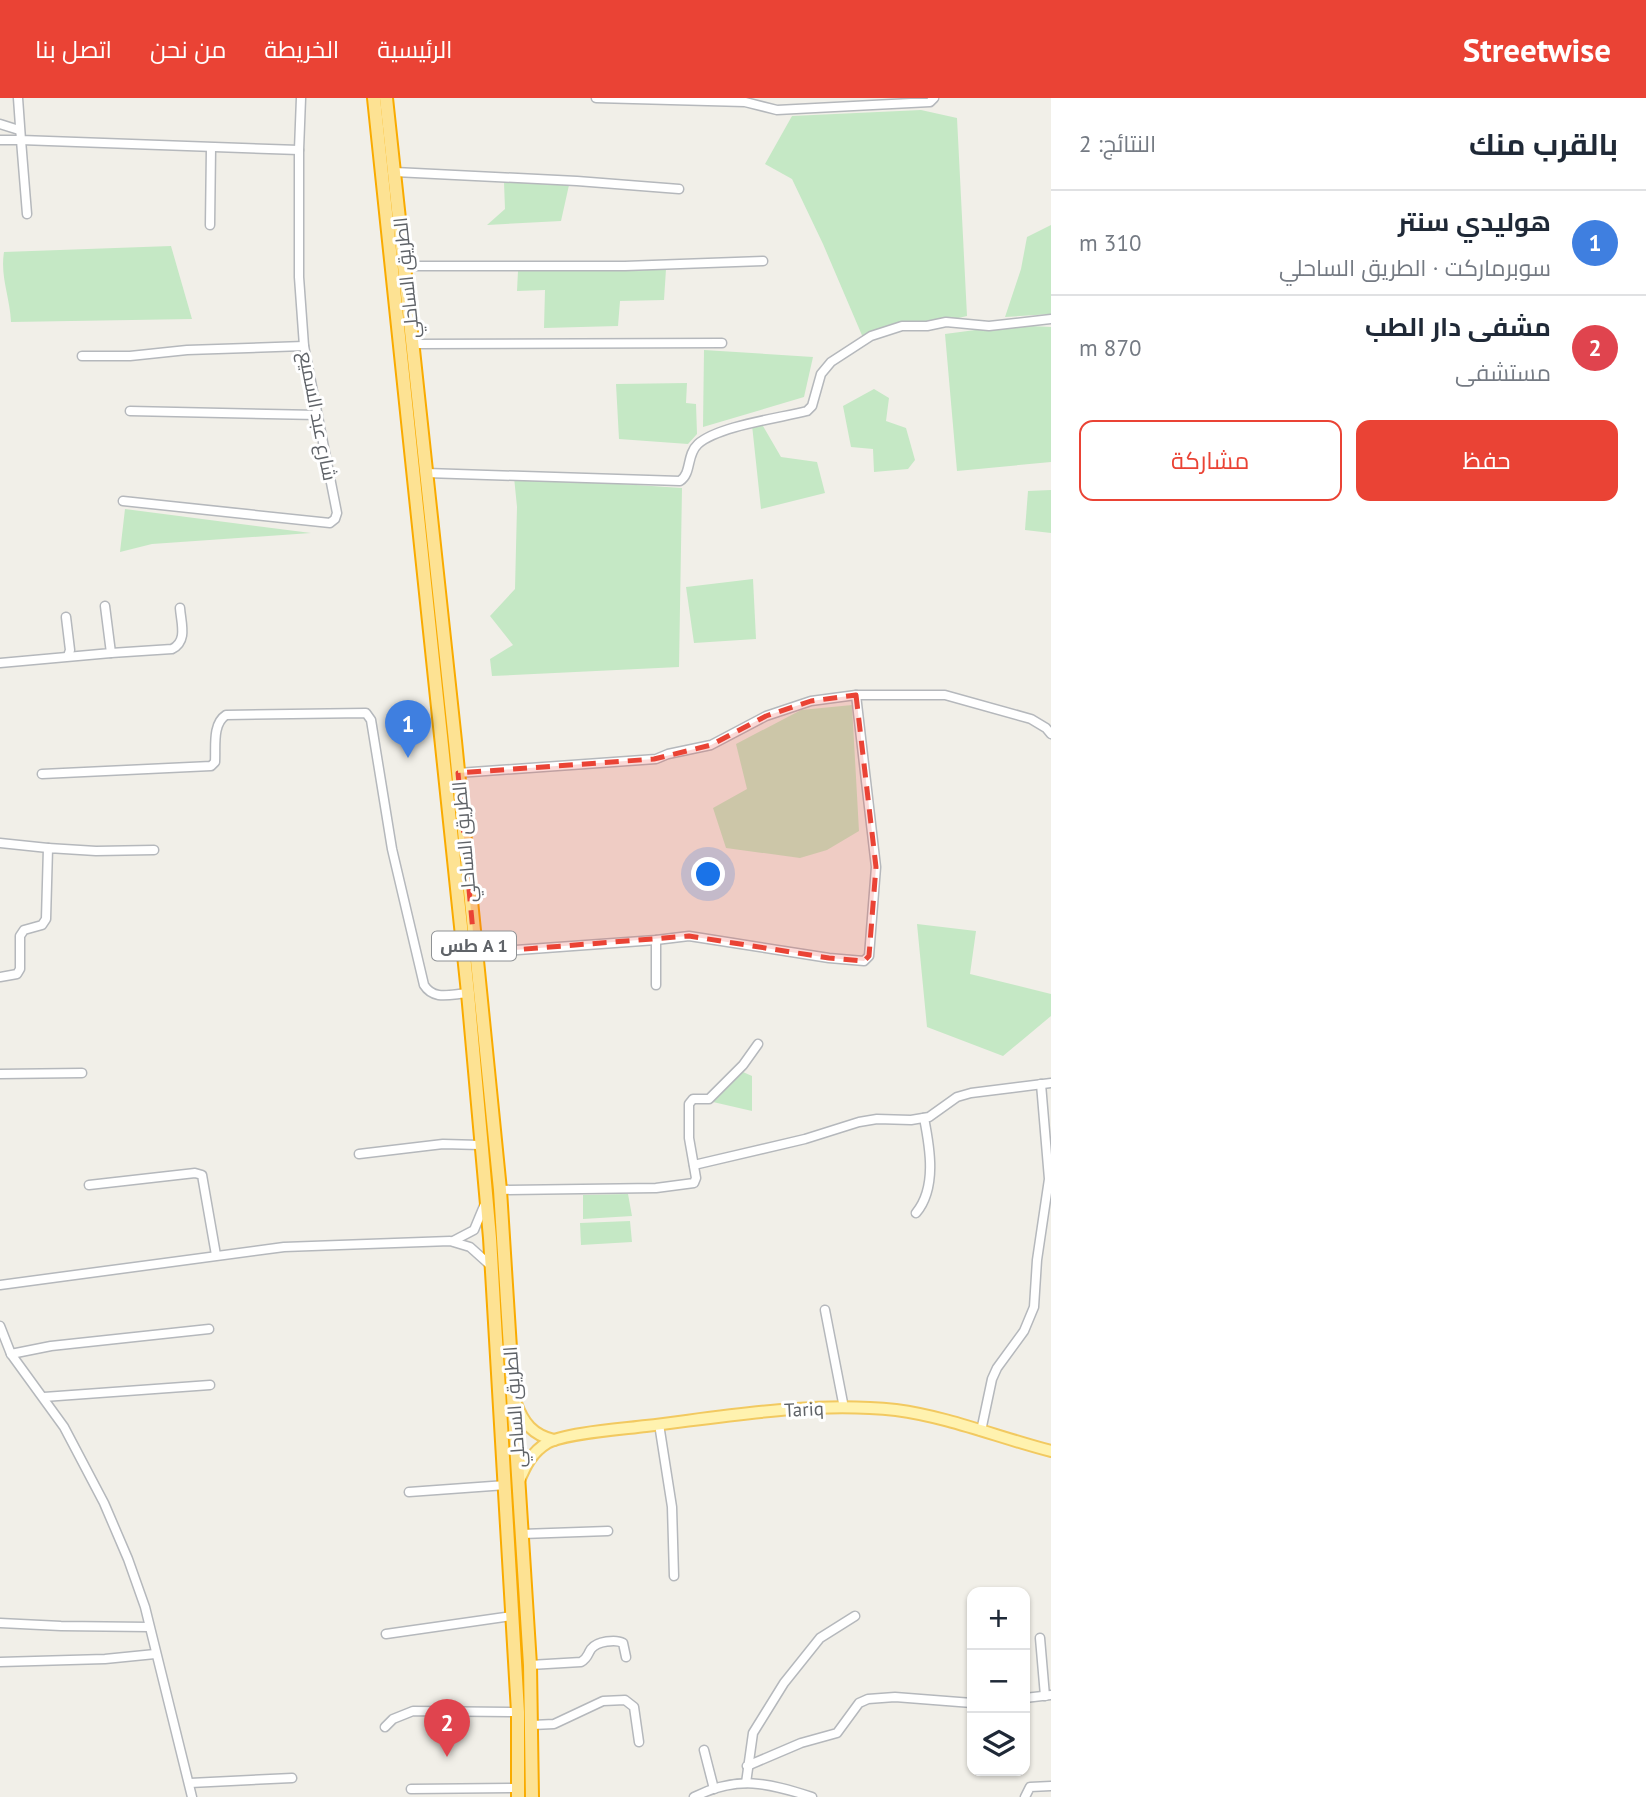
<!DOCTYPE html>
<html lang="ar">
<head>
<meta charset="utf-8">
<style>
  body { margin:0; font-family:"PT Sans",Cairo,sans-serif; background:#f2f2f3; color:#1f2937; direction:rtl }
  .controls { position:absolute; right:21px; bottom:21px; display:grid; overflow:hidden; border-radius:14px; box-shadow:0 2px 5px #0004 }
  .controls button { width:63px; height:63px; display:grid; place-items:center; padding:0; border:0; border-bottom:2px solid #e0e1e3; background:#fff; color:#1f2937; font:35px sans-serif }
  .you { position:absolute; left:709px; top:777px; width:24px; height:24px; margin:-18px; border:5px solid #fff; border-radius:50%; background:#1a73e8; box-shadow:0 0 0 10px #1a73e833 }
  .badge { display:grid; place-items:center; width:46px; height:46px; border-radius:50%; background:#ea4335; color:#fff; font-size:23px; font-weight:700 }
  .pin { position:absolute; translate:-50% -58px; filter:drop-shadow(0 2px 4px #0008) }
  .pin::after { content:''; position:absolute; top:37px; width:24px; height:21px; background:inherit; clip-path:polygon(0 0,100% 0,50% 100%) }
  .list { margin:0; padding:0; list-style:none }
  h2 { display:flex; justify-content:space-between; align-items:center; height:91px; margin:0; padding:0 28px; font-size:30px }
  h2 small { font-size:23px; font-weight:400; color:#747a83 }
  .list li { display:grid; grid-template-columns:46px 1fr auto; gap:21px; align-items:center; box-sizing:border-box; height:105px; padding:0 28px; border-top:2px solid #e0e1e3 }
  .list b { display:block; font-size:26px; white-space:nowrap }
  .list p { margin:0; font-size:23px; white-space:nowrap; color:#747a83 }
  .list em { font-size:23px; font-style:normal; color:#747a83 }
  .actions { display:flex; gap:14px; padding:21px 28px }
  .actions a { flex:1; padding:16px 0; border:2px solid #ea4335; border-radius:14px; text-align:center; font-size:24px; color:#ea4335 }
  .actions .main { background:#ea4335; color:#fff }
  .icon { flex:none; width:38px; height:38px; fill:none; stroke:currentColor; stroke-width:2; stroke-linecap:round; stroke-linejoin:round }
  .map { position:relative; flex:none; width:1051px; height:1699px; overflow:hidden; direction:ltr }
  header { display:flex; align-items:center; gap:42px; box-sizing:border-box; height:98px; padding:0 35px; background:#ea4335; color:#fff }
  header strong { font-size:33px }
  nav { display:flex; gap:38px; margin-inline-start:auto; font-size:24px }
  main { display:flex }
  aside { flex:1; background:#fff }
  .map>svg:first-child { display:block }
</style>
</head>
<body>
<header>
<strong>Streetwise</strong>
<nav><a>الرئيسية</a><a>الخريطة</a><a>من نحن</a><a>اتصل بنا</a></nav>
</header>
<main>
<aside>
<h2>بالقرب منك<small>النتائج: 2</small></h2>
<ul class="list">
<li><span class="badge" style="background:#3f7fe0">1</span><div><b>هوليدي سنتر</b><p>سوبرماركت · الطريق الساحلي</p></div><em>310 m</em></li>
<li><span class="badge" style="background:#e0444e">2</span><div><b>مشفى دار الطب</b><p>مستشفى</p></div><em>870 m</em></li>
</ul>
<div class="actions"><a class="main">حفظ</a><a>مشاركة</a></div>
</aside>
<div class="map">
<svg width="1051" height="1699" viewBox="0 0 1051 1699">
  <rect width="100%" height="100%" fill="#f1efe8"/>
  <!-- green -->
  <g fill="#c5e8c5">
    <path d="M 921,12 L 957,20 L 967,218 L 864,242 L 823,146 L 792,81 L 765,66 L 792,18 Z"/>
    <path d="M 504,84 L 569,87 L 561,123 L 487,127 L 505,111 Z"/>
    <path d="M 1051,127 L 1051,216 L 1005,219 L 1021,171 L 1027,139 Z"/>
    <path d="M 171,148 L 192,221 L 11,224 C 10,199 0,179 4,154 Z"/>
    <path d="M 666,171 L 664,202 L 620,203 L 618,228 L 544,230 L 545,192 L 517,193 L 518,173 Z"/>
    <path d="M 1013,227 L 1051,229 L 1051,364 L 957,373 L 945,236 Z"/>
    <path d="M 704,252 L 813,259 L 804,299 L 703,329 Z"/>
    <path d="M 687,285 L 686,305 L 696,306 L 697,336 L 688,346 L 619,341 L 616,286 Z"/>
    <path d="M 874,291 L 889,300 L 886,323 L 906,330 L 915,362 L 908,371 L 874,374 L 873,351 L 851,349 L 843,308 Z"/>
    <path d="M 752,327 L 763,328 L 781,359 L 817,364 L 825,395 L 761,411 Z"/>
    <path d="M 514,379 L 682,390 L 679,569 L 492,578 L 490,561 L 513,547 L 490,518 L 515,491 L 517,409 Z"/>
    <path d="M 1051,392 L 1051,435 L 1025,432 L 1028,393 Z"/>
    <path d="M 125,411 L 311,435 L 152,446 L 120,454 Z"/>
    <path d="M 753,481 L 756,541 L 694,545 L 686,489 Z"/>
    <path d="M 852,607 L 859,733 L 827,752 L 800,760 L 726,750 L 713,710 L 747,691 L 736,646 L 801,612 Z"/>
    <path d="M 917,826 L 976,833 L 970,876 L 1051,896 L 1051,918 L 1003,958 L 927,929 Z"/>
    <path d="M 743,974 L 752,978 L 752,1013 L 713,1004 Z"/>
    <path d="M 628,1096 L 632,1118 L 583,1121 L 583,1097 Z"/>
    <path d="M 630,1123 L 632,1144 L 581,1147 L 580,1125 Z"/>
  </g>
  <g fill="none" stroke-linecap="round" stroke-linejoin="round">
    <!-- minor casing -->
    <g stroke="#b5b8bc" stroke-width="11">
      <g id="minor">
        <path d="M 18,0 L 21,42 L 299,52"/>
        <path d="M 596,0 L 745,4 L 777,12 L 930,4 L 934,0"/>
        <path d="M 0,26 L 19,32"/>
        <path d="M 0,42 L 21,42 L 27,116"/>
        <path d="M 395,74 L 577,83 L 679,91"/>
        <path d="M 210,127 L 211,50"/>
        <path d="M 404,168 L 625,168 L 763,163"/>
        <path d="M 413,246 L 722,245"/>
        <path d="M 82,258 L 130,258 L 187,252 L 304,248"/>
        <path d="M 130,313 L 318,317"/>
        <path d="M 426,375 L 680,383 C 692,375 686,357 698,346 C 718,328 780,320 807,313 L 812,308 L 821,276 L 831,264 L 871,238 L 902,228 L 927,228 L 946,224 L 989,228 L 1051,221"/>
        <path d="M 123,403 L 330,425 L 335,421 L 337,415 L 304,248 L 299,179 L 299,52 L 301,0"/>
        <path d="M 66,519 L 70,552 L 68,558"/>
        <path d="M 111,555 L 172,551 C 188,543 181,525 180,510"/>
        <path d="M 0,565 L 111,555 L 105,508"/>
        <path d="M 458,675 L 656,661 L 668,656 L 711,647 L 766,618 L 811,603 L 856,597 L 945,597 L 1031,621 L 1046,630 L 1051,636"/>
        <path d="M 42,676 L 211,668 L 215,664 C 216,649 212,626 226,617 L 366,615 L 371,622 L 392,751 L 424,887 C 434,903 451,896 468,895"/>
        <path d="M 0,745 L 48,750"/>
        <path d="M 475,855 L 656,842 L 689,838 L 829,860 L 864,863 L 869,858 L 876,769 L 856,597"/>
        <path d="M 0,879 L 17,876 L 20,871 L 20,838 L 24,832 L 42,827 L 46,821 L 48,750 L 96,753 L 154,752"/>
        <path d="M 656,887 L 656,842"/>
        <path d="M 0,976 L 82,975"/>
        <path d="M 359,1056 L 443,1046 L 480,1047"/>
        <path d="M 694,1067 L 805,1041 L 859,1024 L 877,1021 L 911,1022 L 929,1019 L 957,999 L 971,995 L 1051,985"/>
        <path d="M 89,1087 L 195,1075 L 202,1077 L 216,1157"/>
        <path d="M 500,1092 L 656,1090 L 694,1085 L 696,1080 L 689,1040 L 689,1006 L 693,1001 L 709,1001 L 743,967 L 758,946"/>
        <path d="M 916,1115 C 937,1090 930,1050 924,1020"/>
        <path d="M 453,1143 L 474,1132 L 484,1108"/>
        <path d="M 0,1187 L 284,1149 L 450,1143 L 470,1149 L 490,1167"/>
        <path d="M 825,1212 L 844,1310"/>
        <path d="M 0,1228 L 11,1256 L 64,1329 L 104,1405 L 128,1461 L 145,1509 L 192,1699"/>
        <path d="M 11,1256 L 51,1248 L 209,1231"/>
        <path d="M 44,1299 L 210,1287"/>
        <path d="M 659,1326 L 672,1409 L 674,1478"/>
        <path d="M 981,1333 L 992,1281 L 997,1270 L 1024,1233 L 1034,1209 L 1037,1162 L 1049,1081 L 1041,986"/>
        <path d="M 409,1394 L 506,1387"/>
        <path d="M 522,1436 L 608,1433"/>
        <path d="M 0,1525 L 61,1528 L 149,1529"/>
        <path d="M 386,1536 L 512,1518"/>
        <path d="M 1040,1540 L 1045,1598"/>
        <path d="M 0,1564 L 105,1561 L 155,1556"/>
        <path d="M 530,1567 L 581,1564 C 588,1560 587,1557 591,1551 C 597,1543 616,1541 623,1545 L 626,1559"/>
        <path d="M 1025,1600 L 1051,1597"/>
        <path d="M 532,1627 L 554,1626 L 603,1603 L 625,1602 L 634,1609 L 639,1644"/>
        <path d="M 385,1629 L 393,1621 L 413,1613 L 518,1614"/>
        <path d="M 704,1652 L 714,1691"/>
        <path d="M 747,1668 L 801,1645 L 837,1635 L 859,1605 L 868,1601 L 895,1599 L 972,1605"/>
        <path d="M 190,1685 L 292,1680"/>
        <path d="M 746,1685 L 753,1635 L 784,1585 L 820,1540 L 855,1518"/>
        <path d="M 411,1691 L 518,1690"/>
        <path d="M 694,1699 C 738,1677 768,1685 812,1699"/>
        <path d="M 1025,1699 L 1030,1689 L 1051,1688"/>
      </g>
    </g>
    <!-- major casing -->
    <g stroke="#f2c960" stroke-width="14">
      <g id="major">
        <path d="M 516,1305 C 523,1325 533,1337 554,1342"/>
        <path d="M 519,1383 C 525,1368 532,1354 547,1345 C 565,1335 623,1331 646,1328 C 729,1318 813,1303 896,1312 C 949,1319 1000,1340 1051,1353"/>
      </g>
    </g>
    <!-- highway casing -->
    <g stroke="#f9ab00" stroke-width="16">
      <g id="highway">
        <path d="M 374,0 L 468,895 L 490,1140 L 518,1614 L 518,1699"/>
        <path d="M 386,0 L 455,643 L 500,1092 L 530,1567 L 532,1699"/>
      </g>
    </g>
    <!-- minor -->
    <use href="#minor" stroke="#fff" stroke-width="8"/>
    <!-- major -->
    <use href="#major" stroke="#fff2af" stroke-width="10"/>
    <!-- highway -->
    <use href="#highway" stroke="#fde293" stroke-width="12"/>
  </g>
  <!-- marked area -->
  <path fill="#ea4335" fill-opacity="0.2" stroke="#ea4335" stroke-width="5" stroke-dasharray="14 9" stroke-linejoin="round" d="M 856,597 L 876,769 L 869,858 L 864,863 L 829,860 L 689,838 L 475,855 L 458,675 L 654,661 L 711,647 L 766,618 L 811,603 Z"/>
  <g text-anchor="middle" stroke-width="6" stroke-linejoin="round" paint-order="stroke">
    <!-- shield labels -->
    <rect fill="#fff" stroke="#8f9295" stroke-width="2" x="432" y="833.5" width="84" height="29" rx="5"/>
    <g font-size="18" font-weight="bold" fill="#5f6368">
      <text x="474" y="854">طس A 1</text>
    </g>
    <!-- street labels -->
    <g font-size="19" fill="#5f6368" stroke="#fff">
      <text transform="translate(406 180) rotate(-96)" y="7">الطريق الساحلي</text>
      <text transform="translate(318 318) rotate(79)" y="7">شارع عبد السميع</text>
      <text transform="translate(464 744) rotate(-95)" y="7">الطريق الساحلي</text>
      <text transform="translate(514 1309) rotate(-94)" y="7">الطريق الساحلي</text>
      <text transform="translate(804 1311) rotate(-3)" y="7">Tariq</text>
    </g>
  </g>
</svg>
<div class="controls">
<button>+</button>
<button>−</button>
<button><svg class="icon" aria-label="layers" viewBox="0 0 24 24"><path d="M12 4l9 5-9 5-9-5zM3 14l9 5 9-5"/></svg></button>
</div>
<div class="you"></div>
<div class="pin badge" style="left:408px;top:660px;background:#3f7fe0">1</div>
<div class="pin badge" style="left:447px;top:1659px;background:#e0444e">2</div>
</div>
</main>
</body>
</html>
